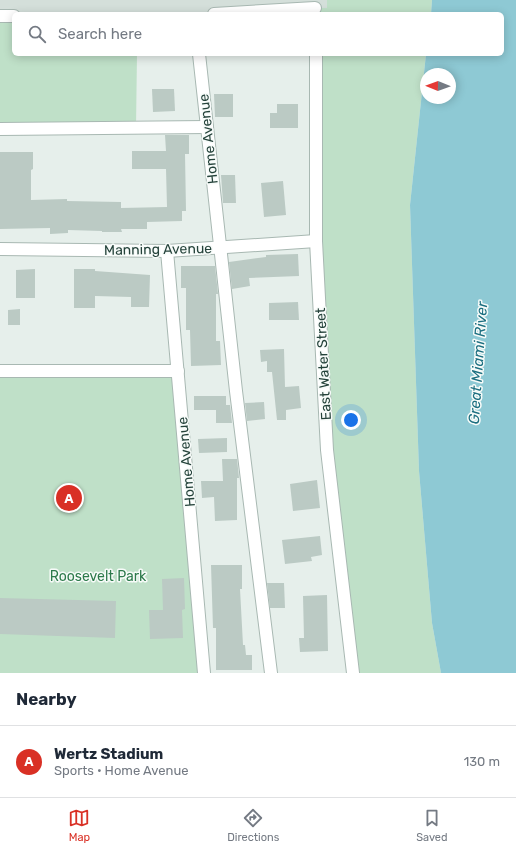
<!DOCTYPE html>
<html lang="en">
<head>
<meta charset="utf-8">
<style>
  body { margin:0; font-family:Rubik,sans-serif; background:#f2f2f3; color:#1f2937 }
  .compass { position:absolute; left:420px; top:68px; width:36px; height:36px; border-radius:50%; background:#fff; box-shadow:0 2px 10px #0003; rotate:271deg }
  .you { position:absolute; left:351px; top:420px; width:14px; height:14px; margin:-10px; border:3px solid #fff; border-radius:50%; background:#1a73e8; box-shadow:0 0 0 6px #1a73e833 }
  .badge { display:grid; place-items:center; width:26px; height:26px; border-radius:50%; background:#d93025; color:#fff; font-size:13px; font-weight:700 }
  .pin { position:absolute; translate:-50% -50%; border:2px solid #fff; box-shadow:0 1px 4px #0006 }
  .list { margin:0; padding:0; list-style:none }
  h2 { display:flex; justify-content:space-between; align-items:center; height:52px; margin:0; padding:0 16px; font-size:17px }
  h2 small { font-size:13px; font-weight:400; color:#747a83 }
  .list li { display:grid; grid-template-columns:26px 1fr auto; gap:12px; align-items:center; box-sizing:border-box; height:72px; padding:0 16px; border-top:1px solid #e0e1e3 }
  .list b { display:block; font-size:15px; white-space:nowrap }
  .list p { margin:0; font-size:13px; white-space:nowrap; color:#747a83 }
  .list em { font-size:13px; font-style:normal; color:#747a83 }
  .icon { flex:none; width:22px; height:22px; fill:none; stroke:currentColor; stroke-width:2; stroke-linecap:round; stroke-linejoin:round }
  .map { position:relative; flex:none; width:516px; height:673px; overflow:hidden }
  .search { position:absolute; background:#fff; box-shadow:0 2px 10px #0003; left:12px; right:12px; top:12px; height:44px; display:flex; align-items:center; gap:10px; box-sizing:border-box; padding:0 14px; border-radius:6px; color:#747a83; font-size:15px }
  .sheet { height:124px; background:#fff }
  nav { display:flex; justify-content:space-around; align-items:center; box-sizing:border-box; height:56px; border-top:1px solid #e0e1e3; background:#fff; font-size:11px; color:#747a83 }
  nav a { display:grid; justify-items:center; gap:2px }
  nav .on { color:#d93025 }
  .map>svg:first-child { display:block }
</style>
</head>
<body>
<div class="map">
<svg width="516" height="673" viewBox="0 0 516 673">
  <rect width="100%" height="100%" fill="#e6efeb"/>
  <!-- built -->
  <path fill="#d4dfda" d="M 0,0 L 327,0 L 327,8 L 214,14 L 14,14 L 0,16 Z"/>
  <!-- green -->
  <g fill="#bfe0c8">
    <path d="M 327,0 L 432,0 L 431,14 L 315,14 L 315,8 L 327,8 Z"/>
    <path d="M 0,16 L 14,16 L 14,54 L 137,54 L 136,128 L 0,129 Z"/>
    <path d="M 316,54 L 426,54 L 410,205 L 419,471 L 432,623 L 441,673 L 353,673 L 327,450 Z"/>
    <path d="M 0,371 L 178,371 L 204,673 L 0,673 Z"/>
  </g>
  <!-- water -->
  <path fill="#8ec9d4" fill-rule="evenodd" d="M 432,0 L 516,0 L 516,673 L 441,673 L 432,623 L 419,471 L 410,205 L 426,54 L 502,54 L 502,14 L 431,14 ZM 426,74 L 450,74 L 450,98 L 426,98 Z"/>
  <!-- building -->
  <g fill="#bbcac4">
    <path d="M 152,89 L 174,89 L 175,111 L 153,112 Z"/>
    <path d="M 214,94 L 233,94 L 233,117 L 215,117 Z"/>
    <path d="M 277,104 L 298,104 L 298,128 L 270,128 L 270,113 L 277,113 Z"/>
    <path d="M 165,135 L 189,135 L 189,154 L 185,154 L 186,211 L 182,211 L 182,221 L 147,222 L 147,229 L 121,229 L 122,232 L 102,232 L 102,231 L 68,230 L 68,233 L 50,234 L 50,228 L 0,229 L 0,152 L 33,152 L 33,169 L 31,170 L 31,200 L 67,199 L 67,201 L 121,202 L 121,208 L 167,207 L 166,169 L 132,169 L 132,151 L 166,151 Z"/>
    <path d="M 221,175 L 235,175 L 236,203 L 223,203 Z"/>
    <path d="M 283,181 L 286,215 L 264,217 L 261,183 Z"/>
    <path d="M 298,254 L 299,276 L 249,278 L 250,286 L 232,289 L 229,262 L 266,257 L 266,255 Z"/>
    <path d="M 181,266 L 215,266 L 218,294 L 216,294 L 216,341 L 220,341 L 221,365 L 191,366 L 190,330 L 186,330 L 186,288 L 181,288 Z"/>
    <path d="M 35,269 L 35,298 L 16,298 L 16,270 Z"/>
    <path d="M 74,269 L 95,269 L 95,271 L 150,275 L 149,307 L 131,307 L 131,297 L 95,296 L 95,308 L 74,308 Z"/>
    <path d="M 298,302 L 299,320 L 269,320 L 269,303 Z"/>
    <path d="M 20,309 L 20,325 L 8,325 L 8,310 Z"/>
    <path d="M 284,349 L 285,387 L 299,386 L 301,408 L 286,410 L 286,420 L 277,420 L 272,372 L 267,372 L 267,361 L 261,362 L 260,350 Z"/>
    <path d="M 194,396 L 226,396 L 226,405 L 230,405 L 232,423 L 216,423 L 216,410 L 194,410 Z"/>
    <path d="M 264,402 L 265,419 L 247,421 L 245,403 Z"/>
    <path d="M 227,438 L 227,452 L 199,453 L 198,439 Z"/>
    <path d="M 222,459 L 237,459 L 239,478 L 237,478 L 237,520 L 215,521 L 214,497 L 202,498 L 201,481 L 223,481 Z"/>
    <path d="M 317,480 L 320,508 L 293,511 L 290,484 Z"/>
    <path d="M 320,536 L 322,555 L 311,557 L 312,561 L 285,564 L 282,540 Z"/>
    <path d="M 211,565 L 242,565 L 242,589 L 240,589 L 243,645 L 245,645 L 246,655 L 252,655 L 252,670 L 216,670 L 216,628 L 213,628 Z"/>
    <path d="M 184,578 L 185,609 L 182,610 L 183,638 L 150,639 L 149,610 L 163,610 L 162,579 Z"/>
    <path d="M 267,583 L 284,583 L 285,608 L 270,608 Z"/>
    <path d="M 327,595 L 328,651 L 300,652 L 299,638 L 304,638 L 303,596 Z"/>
    <path d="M 0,598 L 116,601 L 115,638 L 0,634 Z"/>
  </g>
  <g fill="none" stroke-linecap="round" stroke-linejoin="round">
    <!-- minor casing -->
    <g stroke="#a8b8b2" stroke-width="14">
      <g id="minor">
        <path d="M 214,14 L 315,8"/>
        <path d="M 0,16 L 14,16"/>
        <path d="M 199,54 L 236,391 L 271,673"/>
        <path d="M 316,54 L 316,241 L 327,450 L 353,673"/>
        <path d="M 0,129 L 207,127"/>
        <path d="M 0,249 L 167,251 L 316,241"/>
        <path d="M 167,251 L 204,673"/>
        <path d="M 0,371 L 178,371"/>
      </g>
    </g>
    <!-- minor -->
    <use href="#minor" stroke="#fff" stroke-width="12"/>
  </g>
  <g text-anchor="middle" stroke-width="3" stroke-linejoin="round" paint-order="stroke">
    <!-- street labels -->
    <g font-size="14" fill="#24423a" stroke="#f7fbf9">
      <text transform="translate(208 139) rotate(-96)" y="5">Home Avenue</text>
      <text transform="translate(158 249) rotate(-1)" y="5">Manning Avenue</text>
      <text transform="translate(323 364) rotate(-93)" y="5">East Water Street</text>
      <text transform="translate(186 462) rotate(-95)" y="5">Home Avenue</text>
    </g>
    <!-- park labels -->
    <g font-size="14" fill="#2d7a4b" stroke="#f7fbf9">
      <text x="98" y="581">Roosevelt Park</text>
    </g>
    <!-- water labels -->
    <g font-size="15" font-style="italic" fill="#1c6f80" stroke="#f7fbf9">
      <text transform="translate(478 363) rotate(-86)" y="5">Great Miami River</text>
    </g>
  </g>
</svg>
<svg class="compass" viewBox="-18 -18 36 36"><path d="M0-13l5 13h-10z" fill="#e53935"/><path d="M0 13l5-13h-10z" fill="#747a83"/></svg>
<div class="you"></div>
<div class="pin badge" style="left:69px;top:498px">A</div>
<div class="search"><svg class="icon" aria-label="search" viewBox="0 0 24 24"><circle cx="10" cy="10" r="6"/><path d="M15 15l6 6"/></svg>Search here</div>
</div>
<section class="sheet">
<h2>Nearby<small></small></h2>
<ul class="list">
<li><span class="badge">A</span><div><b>Wertz Stadium</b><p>Sports · Home Avenue</p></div><em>130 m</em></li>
</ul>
</section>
<nav>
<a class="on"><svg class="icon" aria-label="map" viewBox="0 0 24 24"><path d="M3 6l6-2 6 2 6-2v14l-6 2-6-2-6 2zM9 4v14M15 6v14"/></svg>Map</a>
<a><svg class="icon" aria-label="directions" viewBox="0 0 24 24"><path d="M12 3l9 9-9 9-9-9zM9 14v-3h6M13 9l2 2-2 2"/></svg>Directions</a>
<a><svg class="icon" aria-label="saved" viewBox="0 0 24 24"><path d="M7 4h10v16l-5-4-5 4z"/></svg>Saved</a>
</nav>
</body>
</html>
